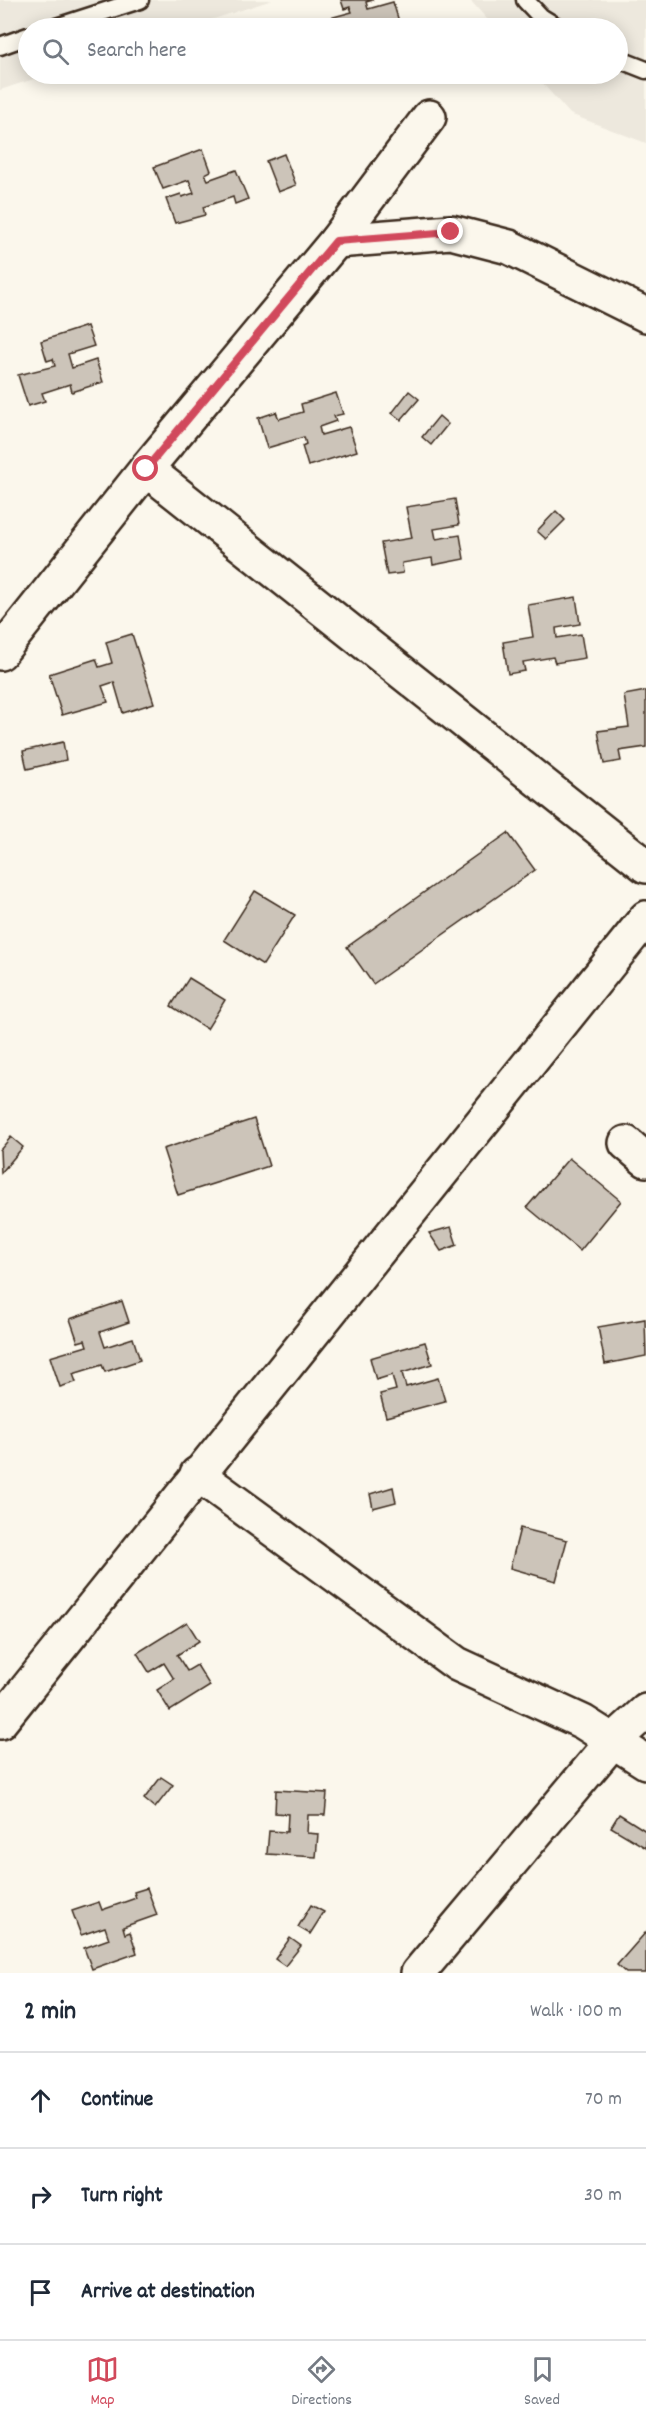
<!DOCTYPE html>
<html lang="en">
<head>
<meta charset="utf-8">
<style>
  body { margin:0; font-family:Dekko,sans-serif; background:#f2f2f3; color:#1f2937 }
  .stop { position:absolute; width:18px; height:18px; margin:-14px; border:4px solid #d1495b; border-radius:50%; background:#fff }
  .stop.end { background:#d1495b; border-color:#fff; box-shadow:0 2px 6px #0008 }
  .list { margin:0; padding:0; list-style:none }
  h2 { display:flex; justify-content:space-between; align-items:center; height:78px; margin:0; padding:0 24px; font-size:26px }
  h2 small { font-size:20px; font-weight:400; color:#747a83 }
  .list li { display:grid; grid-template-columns:39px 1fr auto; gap:18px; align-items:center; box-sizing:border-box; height:96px; padding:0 24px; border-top:2px solid #e0e1e3 }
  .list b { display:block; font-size:22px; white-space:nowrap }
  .list em { font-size:20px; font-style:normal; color:#747a83 }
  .icon { flex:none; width:33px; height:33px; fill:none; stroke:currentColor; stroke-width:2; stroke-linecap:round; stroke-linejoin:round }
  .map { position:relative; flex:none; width:646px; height:1973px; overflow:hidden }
  .search { position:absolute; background:#fff; box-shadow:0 3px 15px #0003; left:18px; right:18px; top:18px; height:66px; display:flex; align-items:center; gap:15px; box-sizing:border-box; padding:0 21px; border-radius:33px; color:#747a83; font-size:22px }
  .sheet { height:366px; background:#fff }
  nav { display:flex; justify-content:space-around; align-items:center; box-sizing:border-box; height:84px; border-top:2px solid #e0e1e3; background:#fff; font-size:16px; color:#747a83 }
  nav a { display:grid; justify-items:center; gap:3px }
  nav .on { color:#d1495b }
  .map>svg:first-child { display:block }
</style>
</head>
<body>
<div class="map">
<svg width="646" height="1973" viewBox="0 0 646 1973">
  <rect width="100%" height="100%" fill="#fbf7ec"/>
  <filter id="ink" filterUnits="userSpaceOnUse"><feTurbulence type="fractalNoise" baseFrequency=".0167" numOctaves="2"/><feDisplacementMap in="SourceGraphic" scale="12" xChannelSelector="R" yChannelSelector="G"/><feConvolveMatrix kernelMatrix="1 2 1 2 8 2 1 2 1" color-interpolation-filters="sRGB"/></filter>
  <g filter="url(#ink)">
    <!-- built -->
    <g fill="#ede8dd">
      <path d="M 0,0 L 272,0 L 186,28 L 28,28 L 28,74 L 49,74 L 0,90 Z"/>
      <path d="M 470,0 L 646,0 L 646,143 L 570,114 L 534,74 L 618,74 L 618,28 L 495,28 Z"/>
    </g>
    <!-- building -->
    <g fill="#ccc4b9" stroke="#3b2a1e" stroke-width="1.5">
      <path d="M 341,0 L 373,0 L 366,2 L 368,9 L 393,2 L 401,28 L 317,28 L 315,22 L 352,12 L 350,7 L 344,9 Z"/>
      <path d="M 287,21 L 289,28 L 273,28 L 272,24 Z"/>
      <path d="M 203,149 L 211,171 L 205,174 L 208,180 L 236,170 L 248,199 L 235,204 L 233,197 L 203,207 L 205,215 L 175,223 L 166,199 L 181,194 L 182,197 L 194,193 L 189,180 L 163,189 L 154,167 Z"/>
      <path d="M 284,154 L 296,185 L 278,192 L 266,161 Z"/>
      <path d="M 87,326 L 94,346 L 68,354 L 72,368 L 96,360 L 103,382 L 72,392 L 70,384 L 42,393 L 45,401 L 28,406 L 18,375 L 55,366 L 53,359 L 47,361 L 41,341 Z"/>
      <path d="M 409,391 L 419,399 L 401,420 L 392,413 Z"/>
      <path d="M 336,393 L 343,414 L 334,416 L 336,421 L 319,427 L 321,435 L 349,427 L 357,451 L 308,466 L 302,446 L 306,444 L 304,437 L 267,448 L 258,418 L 276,412 L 279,419 L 303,412 L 301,404 Z"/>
      <path d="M 439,416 L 448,424 L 431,445 L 422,437 Z"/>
      <path d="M 455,499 L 459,525 L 434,529 L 436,539 L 460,535 L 464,559 L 433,565 L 432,558 L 402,563 L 403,573 L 387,575 L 381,543 L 412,538 L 406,507 Z"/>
      <path d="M 556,511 L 565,520 L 546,539 L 537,531 Z"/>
      <path d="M 576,597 L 580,624 L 556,628 L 557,638 L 581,634 L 585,658 L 555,663 L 553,657 L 523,662 L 525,671 L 508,674 L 503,642 L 533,637 L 528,605 Z"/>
      <path d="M 132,634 L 154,703 L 123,713 L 114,682 L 102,686 L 108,702 L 62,715 L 49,674 L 96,659 L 99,667 L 112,663 L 106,642 Z"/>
      <path d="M 646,691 L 646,747 L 619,751 L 621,761 L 604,764 L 598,731 L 629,727 L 624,695 Z"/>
      <path d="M 63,742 L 66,760 L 27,769 L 23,751 Z"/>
      <path d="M 508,833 L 535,870 L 373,984 L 347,947 Z"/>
      <path d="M 255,891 L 295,915 L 263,965 L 224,940 Z"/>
      <path d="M 189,978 L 225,1000 L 207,1029 L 171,1006 Z"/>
      <path d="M 254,1119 L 269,1166 L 178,1195 L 163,1149 Z"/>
      <path d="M 11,1137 L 23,1147 L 1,1173 L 0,1150 Z"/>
      <path d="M 569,1158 L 621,1201 L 580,1251 L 527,1207 Z"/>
      <path d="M 451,1227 L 457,1245 L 441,1251 L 429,1233 Z"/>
      <path d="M 122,1301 L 129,1322 L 100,1332 L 105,1347 L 133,1338 L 140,1360 L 105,1372 L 102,1365 L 73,1374 L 76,1382 L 60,1387 L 50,1357 L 87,1346 L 85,1340 L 78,1342 L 70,1319 Z"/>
      <path d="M 645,1319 L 646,1356 L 605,1364 L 598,1327 Z"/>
      <path d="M 425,1342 L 432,1364 L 402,1373 L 406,1387 L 438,1378 L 445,1401 L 386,1417 L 380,1394 L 396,1390 L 392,1375 L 376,1380 L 370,1358 Z"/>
      <path d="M 393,1487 L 396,1502 L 373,1508 L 370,1494 Z"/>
      <path d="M 520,1528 L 567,1540 L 556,1581 L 510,1568 Z"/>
      <path d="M 187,1622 L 199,1641 L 177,1655 L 187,1671 L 197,1665 L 210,1686 L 170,1711 L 157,1690 L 174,1679 L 164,1663 L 149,1672 L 137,1653 Z"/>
      <path d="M 161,1777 L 173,1785 L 155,1808 L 144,1799 Z"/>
      <path d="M 276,1790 L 327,1793 L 325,1815 L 308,1815 L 307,1833 L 318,1834 L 316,1857 L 267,1854 L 269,1831 L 287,1832 L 288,1814 L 275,1813 Z"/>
      <path d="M 619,1814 L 646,1831 L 646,1848 L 611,1827 Z"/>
      <path d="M 147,1888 L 157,1915 L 123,1927 L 125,1934 L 130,1932 L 137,1953 L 92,1969 L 84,1948 L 109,1939 L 105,1927 L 81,1935 L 72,1911 L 99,1902 L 102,1910 L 136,1898 L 134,1892 Z"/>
      <path d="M 311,1905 L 324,1912 L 310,1934 L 298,1927 Z"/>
      <path d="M 646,1932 L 646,1973 L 626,1973 L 617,1965 Z"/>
      <path d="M 290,1938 L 301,1946 L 285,1966 L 275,1959 Z"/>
    </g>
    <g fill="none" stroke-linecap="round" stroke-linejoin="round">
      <!-- lane casing -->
      <g stroke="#3b2a1e" stroke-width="21">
        <g id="lane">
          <path d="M 525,0 L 541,17 L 559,28"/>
          <path d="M 53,28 L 140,0"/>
          <path d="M 0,46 L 28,36"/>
          <path d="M 618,59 L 646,70"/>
        </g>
      </g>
      <!-- street casing -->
      <g stroke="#3b2a1e" stroke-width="38">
        <g id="street">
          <path d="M 336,241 L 451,232 L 509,247 L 646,315"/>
          <path d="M 146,469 L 646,866"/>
          <path d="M 0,653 L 146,469 L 336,241 L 429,117"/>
          <path d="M 626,1143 L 646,1160"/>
          <path d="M 197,1474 L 457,1664 L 583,1722 L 613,1741 L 646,1711"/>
          <path d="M 0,1722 L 646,918"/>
          <path d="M 418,1973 L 613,1741 L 646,1762"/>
        </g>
      </g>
      <!-- lane -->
      <use href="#lane" stroke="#fbf7ec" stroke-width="16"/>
      <!-- street -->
      <use href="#street" stroke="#fbf7ec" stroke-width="33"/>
    </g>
  </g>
  <g fill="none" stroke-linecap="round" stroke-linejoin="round" filter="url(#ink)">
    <!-- route -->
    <path stroke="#d1495b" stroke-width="8" d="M 146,469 L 336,241 L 451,232"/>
  </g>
</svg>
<div class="stop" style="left:146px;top:469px"></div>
<div class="stop end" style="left:451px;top:232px"></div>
<div class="search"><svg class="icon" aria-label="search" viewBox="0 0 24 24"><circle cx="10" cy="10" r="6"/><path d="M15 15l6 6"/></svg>Search here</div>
</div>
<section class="sheet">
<h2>2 min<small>Walk · 100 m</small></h2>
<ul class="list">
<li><svg class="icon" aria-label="ahead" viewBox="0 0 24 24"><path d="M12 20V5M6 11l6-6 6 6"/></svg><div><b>Continue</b></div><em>70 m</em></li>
<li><svg class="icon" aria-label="right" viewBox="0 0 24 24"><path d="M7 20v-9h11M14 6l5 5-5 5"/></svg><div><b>Turn right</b></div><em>30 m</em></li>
<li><svg class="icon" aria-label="arrive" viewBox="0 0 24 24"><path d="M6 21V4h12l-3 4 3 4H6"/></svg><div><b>Arrive at destination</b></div></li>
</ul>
</section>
<nav>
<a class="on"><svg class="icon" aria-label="map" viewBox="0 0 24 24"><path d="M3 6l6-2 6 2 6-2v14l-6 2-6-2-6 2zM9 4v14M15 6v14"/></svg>Map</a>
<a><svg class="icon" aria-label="directions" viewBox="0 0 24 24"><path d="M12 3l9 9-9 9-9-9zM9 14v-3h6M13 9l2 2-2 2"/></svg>Directions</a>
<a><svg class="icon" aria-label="saved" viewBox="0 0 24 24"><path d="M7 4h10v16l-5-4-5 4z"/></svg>Saved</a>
</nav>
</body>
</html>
